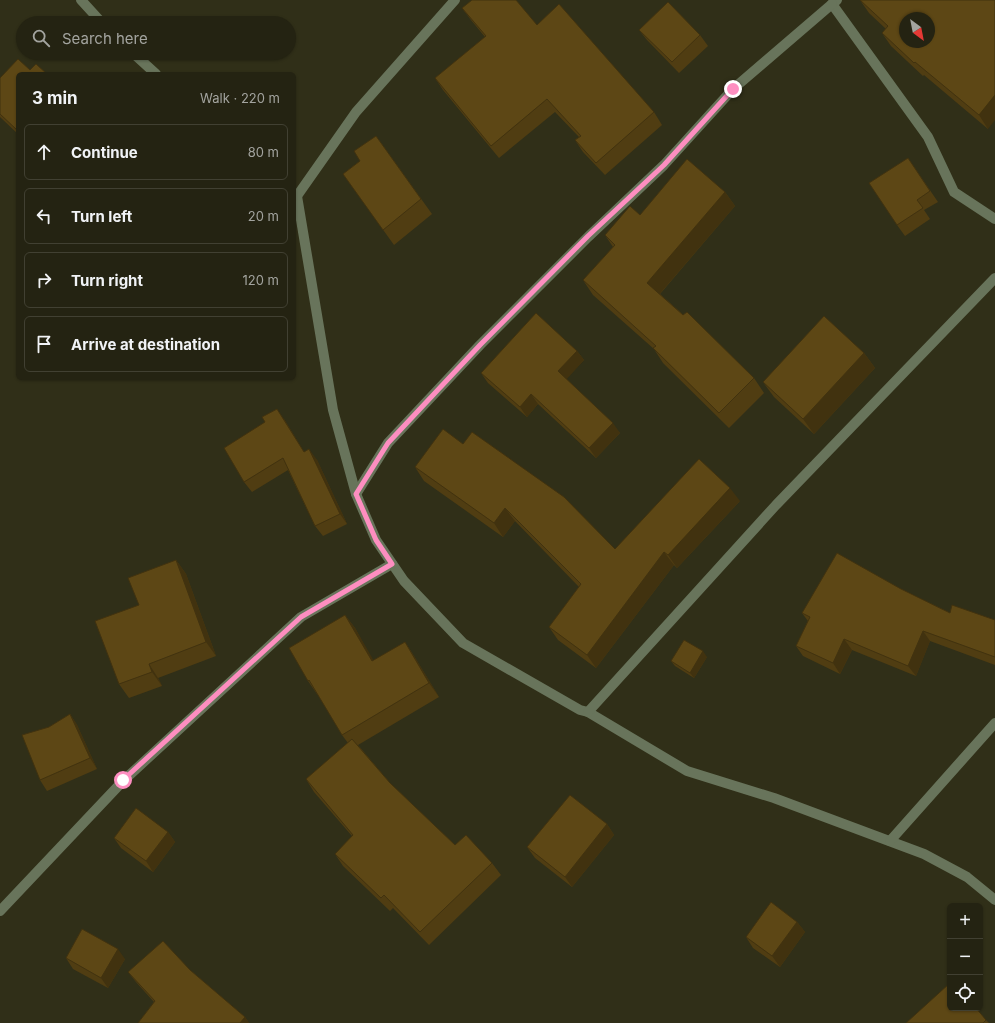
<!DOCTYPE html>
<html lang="en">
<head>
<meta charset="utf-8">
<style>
  body { margin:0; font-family:Inter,sans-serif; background:#302f20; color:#f1f3f6 }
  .controls { position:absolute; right:12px; bottom:12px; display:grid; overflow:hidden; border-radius:6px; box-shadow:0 1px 3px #0004 }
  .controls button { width:36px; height:36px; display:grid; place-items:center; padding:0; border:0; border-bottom:1px solid #414032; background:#242312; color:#f1f3f6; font:20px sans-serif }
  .compass { position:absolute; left:899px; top:12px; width:36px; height:36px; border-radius:50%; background:#242312; box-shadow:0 1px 3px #0004; rotate:148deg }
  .stop { position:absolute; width:12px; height:12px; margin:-9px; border:3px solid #fd8ec0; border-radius:50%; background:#fff }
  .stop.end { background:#fd8ec0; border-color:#fff; box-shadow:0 1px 4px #0008 }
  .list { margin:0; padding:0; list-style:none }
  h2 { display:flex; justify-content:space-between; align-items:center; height:52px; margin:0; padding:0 16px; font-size:17px }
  h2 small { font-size:13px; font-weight:400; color:#a3a49f }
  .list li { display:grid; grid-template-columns:26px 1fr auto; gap:12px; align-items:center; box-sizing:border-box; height:56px; margin:0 8px 8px; padding:0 8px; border:1px solid #414032; border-radius:6px }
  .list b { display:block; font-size:15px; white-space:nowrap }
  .list em { font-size:13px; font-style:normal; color:#a3a49f }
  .icon { flex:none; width:22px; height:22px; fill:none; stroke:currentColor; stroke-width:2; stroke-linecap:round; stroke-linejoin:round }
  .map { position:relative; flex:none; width:995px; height:1023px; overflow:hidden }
  .search { position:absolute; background:#242312; box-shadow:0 1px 3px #0004; left:16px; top:16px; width:280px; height:44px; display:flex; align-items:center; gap:10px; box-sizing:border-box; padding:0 14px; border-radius:22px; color:#a3a49f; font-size:15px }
  .panel { position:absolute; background:#242312; box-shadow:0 1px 3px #0004; left:16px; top:72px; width:280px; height:308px; border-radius:6px }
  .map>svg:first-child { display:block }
</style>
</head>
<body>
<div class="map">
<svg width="995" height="1023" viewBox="0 0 995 1023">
  <rect width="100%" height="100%" fill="#302f18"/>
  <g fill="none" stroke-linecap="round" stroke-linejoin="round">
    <!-- minor -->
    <g stroke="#68745b" stroke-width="10">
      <path d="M 81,0 L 102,23"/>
      <path d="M 837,0 L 832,4 L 928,137 L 954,192 L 995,219"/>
      <path d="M 133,53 L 156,74"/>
      <path d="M 294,194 L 297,196 L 333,410 L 356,494 L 376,540 L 404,581 L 463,643 L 580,710 L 588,712 L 687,771 L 774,798 L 924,854 L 967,877 L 995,900"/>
      <path d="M 297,196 L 356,112 L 455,0"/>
      <path d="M 356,494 L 388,443 L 480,345 L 588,237 L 664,165 L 733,89 L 832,4"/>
      <path d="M 588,712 L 776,505 L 995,278"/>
      <path d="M 890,841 L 995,723"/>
      <path d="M 0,911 L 123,781 L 301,617 L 392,564"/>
    </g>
  </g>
  <!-- wall -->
  <g fill="#503d12">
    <path d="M 860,0 L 995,0 L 988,129 L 924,75 L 923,76 L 891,46 L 882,33 L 886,29 L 869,13 Z"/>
    <path d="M 462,8 L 537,25 L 654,112 L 662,125 L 605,175 L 583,152 L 575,140 L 579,137 L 555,112 L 499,158 L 443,90 L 435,78 L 485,37 L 471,20 Z"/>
    <path d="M 639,30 L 700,35 L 708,46 L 679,73 L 647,40 Z"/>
    <path d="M 30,70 L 18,74 L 18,134 L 0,117 L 0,78 Z"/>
    <path d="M 376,136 L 432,214 L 394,245 L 343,174 L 360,161 Z"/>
    <path d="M 908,158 L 938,202 L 924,210 L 930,219 L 905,236 L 897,225 Z"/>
    <path d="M 725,192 L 735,206 L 660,294 L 754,378 L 764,393 L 729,428 L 663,363 L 654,349 L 593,295 L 583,280 L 613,247 L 605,235 L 640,215 Z"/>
    <path d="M 577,351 L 584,360 L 566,379 L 620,433 L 596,458 L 538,404 L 527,417 L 488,383 L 481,373 Z"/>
    <path d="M 864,353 L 875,368 L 814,434 L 774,397 L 763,382 Z"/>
    <path d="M 284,419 L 304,452 L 317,460 L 347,524 L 323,536 L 315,526 L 288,470 L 252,492 L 244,482 Z"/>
    <path d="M 463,444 L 615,549 L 740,501 L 677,568 L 674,565 L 596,668 L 558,640 L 549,627 L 579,587 L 515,521 L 503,537 L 424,481 L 415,467 Z"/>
    <path d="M 176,560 L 186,574 L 216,656 L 158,678 L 162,686 L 129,698 L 119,684 L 139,605 Z"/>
    <path d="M 901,589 L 950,613 L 995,620 L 995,665 L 930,641 L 916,676 L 852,650 L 840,674 L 803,656 L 796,646 L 808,621 L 802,613 Z"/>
    <path d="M 345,615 L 355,628 L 373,661 L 405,642 L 414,656 L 439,697 L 358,745 L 390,783 L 455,845 L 492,863 L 501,875 L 429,945 L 393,908 L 390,911 L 343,866 L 335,854 L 352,836 L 314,792 L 306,779 L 348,743 L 342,735 L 318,694 L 317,694 L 308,681 Z"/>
    <path d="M 707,657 L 694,678 L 675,666 L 671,661 Z"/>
    <path d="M 70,714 L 77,725 L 97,769 L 47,791 L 40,780 L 49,727 Z"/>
    <path d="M 607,824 L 614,835 L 572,887 L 535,858 L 527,847 Z"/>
    <path d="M 168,832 L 175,842 L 153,872 L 121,848 L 114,838 Z"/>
    <path d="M 797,922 L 805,932 L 780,967 L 753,948 L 746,937 Z"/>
    <path d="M 66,958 L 125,959 L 108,988 L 73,969 Z"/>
    <path d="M 190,970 L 245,1017 L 249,1023 L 138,1023 L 154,1002 L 136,982 L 128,972 Z"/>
    <path d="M 986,1020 L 989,1023 L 906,1023 Z"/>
  </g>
  <!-- shaded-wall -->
  <g fill="#41320f">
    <path d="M 995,95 L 995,120 L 988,129 L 979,115 Z"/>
    <path d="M 725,192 L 735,206 L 657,297 L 647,283 Z"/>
    <path d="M 577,351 L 584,360 L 565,381 L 558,371 Z"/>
    <path d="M 864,353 L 875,368 L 814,434 L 803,419 Z"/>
    <path d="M 531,394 L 538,404 L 527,417 L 520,407 Z"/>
    <path d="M 277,409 L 284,419 L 311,463 L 304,452 Z"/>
    <path d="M 613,423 L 620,433 L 596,458 L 589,448 Z"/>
    <path d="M 309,449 L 317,460 L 347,524 L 340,514 Z"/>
    <path d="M 730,488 L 740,501 L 677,568 L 668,555 Z"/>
    <path d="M 505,508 L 515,521 L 503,537 L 494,523 Z"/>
    <path d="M 664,552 L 674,565 L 596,668 L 587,655 Z"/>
    <path d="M 176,560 L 186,574 L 216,656 L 206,642 Z"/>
    <path d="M 345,615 L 355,628 L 382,675 L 372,661 Z"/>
    <path d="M 923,631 L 930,641 L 916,676 L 908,666 Z"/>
    <path d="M 844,639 L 852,650 L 840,674 L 833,663 Z"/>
    <path d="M 405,642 L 414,656 L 439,697 L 429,683 Z"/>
    <path d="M 703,651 L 707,657 L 694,678 L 690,673 Z"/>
    <path d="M 149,664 L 158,678 L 162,686 L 152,672 Z"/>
    <path d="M 70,714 L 77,725 L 97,769 L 90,758 Z"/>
    <path d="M 607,824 L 614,835 L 572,887 L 565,877 Z"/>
    <path d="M 168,832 L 175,842 L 153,872 L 146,861 Z"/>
    <path d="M 797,922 L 805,932 L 780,967 L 772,956 Z"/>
    <path d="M 118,949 L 125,959 L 108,988 L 101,978 Z"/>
    <path d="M 245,1017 L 249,1023 L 240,1023 Z"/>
  </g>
  <!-- building -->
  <g fill="#5d4715" stroke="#41320f" fill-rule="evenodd">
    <path d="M 472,0 L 516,0 L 537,25 L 559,4 L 654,112 L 596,163 L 575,140 L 581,136 L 547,99 L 491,146 L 435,78 L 486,36 L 462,8 Z"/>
    <path d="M 860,0 L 995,0 L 995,95 L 979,115 L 915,62 L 914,63 L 882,33 L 888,26 ZM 905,18 L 929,18 L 929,42 L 905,42 Z"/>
    <path d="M 668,2 L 700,35 L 672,62 L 639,30 Z"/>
    <path d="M 18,59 L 30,70 L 36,64 L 47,74 L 18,74 L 18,129 L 17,130 L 0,114 L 0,78 Z"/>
    <path d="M 376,136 L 421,199 L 383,230 L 343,174 L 360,161 L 354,151 Z"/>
    <path d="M 908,158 L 930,191 L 917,200 L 923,208 L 897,225 L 869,183 Z"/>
    <path d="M 687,159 L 725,192 L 647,283 L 683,315 L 687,312 L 754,378 L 719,413 L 653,348 L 656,346 L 583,280 L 615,245 L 605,235 L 630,206 L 640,215 Z"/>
    <path d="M 536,313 L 577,351 L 558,371 L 613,423 L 589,448 L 531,394 L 520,407 L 481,373 Z"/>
    <path d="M 824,316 L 864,353 L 803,419 L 763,382 Z"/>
    <path d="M 277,409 L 304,452 L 309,449 L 340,514 L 315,526 L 283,458 L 244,482 L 224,448 L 265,422 L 262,417 Z"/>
    <path d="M 443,429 L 463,444 L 472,432 L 564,497 L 615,549 L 699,459 L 730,488 L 668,555 L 664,552 L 587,655 L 549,627 L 581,584 L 505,508 L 494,523 L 415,467 Z"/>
    <path d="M 837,553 L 901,589 L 950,613 L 952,605 L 995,620 L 995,657 L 923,631 L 908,666 L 844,639 L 833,663 L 796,646 L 810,617 L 802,613 Z"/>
    <path d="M 176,560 L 206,642 L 149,664 L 152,672 L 119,684 L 95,621 L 139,605 L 128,578 Z"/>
    <path d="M 345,615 L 372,661 L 405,642 L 429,683 L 342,735 L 309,680 L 308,681 L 289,648 Z"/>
    <path d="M 684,640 L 703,651 L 690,673 L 671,661 Z"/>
    <path d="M 70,714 L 90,758 L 40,780 L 22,735 L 49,727 Z"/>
    <path d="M 352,739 L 390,783 L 455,845 L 466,835 L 492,863 L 420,932 L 384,895 L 381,898 L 335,854 L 353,835 L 306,779 Z"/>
    <path d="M 570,795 L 607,824 L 565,877 L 527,847 Z"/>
    <path d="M 136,808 L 168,832 L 146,861 L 114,838 Z"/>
    <path d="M 771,902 L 797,922 L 772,956 L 746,937 Z"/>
    <path d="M 82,929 L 118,949 L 101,978 L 66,958 Z"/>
    <path d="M 163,941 L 190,970 L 245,1017 L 240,1023 L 138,1023 L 155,1001 L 128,972 Z"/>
    <path d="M 950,983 L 950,1008 L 976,1008 L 986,1020 L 983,1023 L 906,1023 Z"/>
  </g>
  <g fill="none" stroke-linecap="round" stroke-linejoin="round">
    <!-- route -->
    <path stroke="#fd8ec0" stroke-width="5" d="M 123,780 L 301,617 L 392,564 L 376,540 L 356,494 L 388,443 L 480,345 L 588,236 L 664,165 L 733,89"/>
  </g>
</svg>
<div class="controls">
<button>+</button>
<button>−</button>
<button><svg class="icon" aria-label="locate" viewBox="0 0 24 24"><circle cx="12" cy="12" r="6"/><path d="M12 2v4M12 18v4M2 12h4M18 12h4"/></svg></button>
</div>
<svg class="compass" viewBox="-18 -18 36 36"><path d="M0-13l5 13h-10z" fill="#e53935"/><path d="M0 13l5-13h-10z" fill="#a3a49f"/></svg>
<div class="stop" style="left:123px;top:780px"></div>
<div class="stop end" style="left:733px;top:89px"></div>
<div class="search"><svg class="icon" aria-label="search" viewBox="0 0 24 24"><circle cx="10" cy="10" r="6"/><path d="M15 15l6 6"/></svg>Search here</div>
<section class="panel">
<h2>3 min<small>Walk · 220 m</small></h2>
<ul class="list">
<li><svg class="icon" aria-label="ahead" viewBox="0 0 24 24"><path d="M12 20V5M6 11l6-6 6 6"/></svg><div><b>Continue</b></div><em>80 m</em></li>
<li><svg class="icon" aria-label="left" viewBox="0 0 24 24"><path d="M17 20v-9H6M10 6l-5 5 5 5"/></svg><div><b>Turn left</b></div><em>20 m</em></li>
<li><svg class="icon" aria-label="right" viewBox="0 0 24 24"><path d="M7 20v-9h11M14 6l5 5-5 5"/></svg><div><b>Turn right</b></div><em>120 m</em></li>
<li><svg class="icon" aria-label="arrive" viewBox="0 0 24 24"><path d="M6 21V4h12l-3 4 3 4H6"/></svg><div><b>Arrive at destination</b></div></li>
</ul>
</section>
</div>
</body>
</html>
